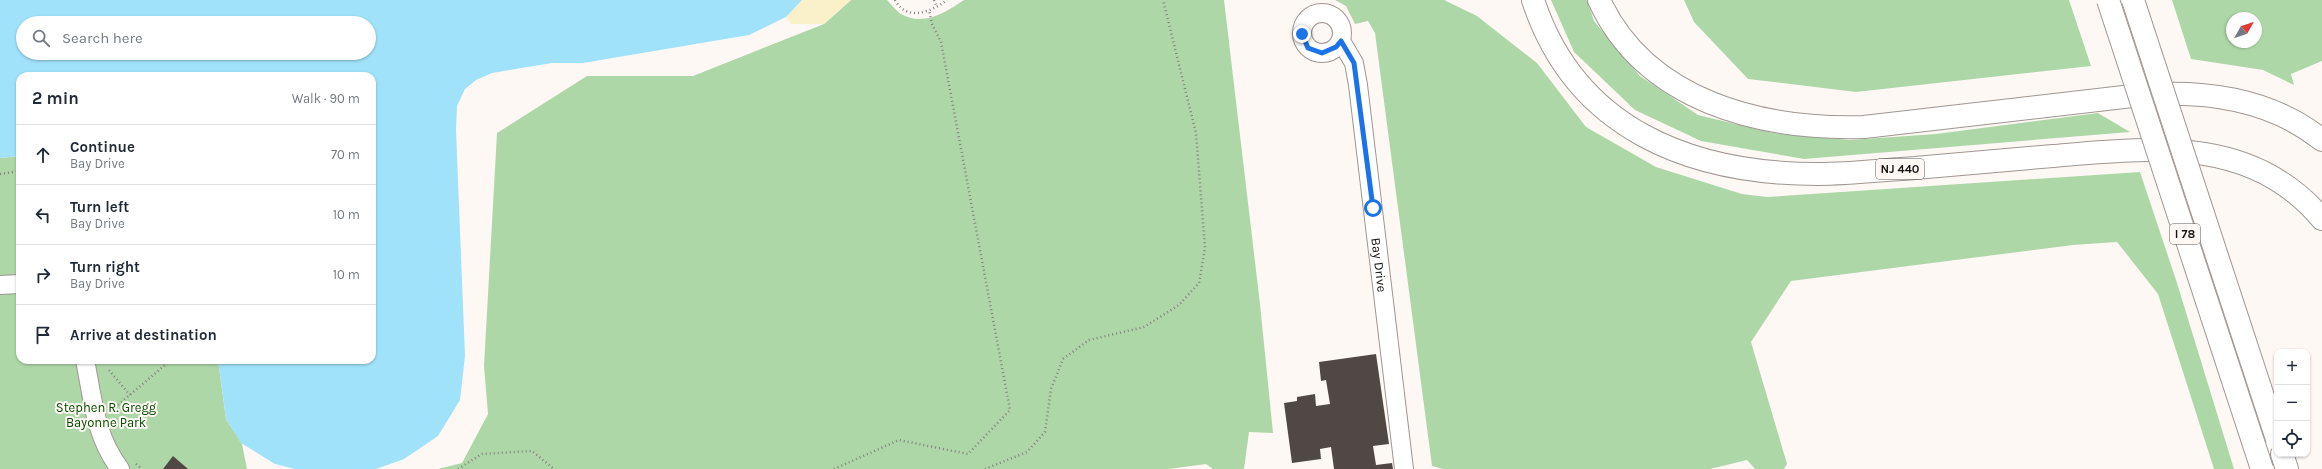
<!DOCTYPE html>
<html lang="en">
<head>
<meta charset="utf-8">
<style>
  body { margin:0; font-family:Karla,sans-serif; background:#f6f6f7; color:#1f2937 }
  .controls { position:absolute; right:12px; bottom:12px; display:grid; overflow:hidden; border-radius:8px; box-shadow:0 1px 3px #0004 }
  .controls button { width:36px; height:36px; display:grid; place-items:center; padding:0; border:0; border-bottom:1px solid #e0e1e3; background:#fff; color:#1f2937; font:20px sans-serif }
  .compass { position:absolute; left:2226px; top:12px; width:36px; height:36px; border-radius:50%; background:#fff; box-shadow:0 1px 3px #0004; rotate:50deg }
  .stop { position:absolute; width:12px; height:12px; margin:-9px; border:3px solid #1a73e8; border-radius:50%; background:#fff }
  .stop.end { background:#1a73e8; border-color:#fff; box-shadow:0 1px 4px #0008 }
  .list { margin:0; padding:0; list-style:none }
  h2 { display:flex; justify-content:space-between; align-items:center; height:52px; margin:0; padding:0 16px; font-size:17px }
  h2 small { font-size:13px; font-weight:400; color:#747a83 }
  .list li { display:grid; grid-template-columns:26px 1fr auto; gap:12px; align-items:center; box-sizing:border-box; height:60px; padding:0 16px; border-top:1px solid #e0e1e3 }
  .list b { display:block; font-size:15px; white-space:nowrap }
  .list p { margin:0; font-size:13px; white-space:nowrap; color:#747a83 }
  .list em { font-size:13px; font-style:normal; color:#747a83 }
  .icon { flex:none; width:22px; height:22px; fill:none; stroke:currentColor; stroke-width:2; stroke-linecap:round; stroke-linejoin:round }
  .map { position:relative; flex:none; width:2322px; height:469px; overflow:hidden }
  .search { position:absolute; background:#fff; box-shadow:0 1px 3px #0004; left:16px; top:16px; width:360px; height:44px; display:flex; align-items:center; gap:10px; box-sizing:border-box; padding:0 14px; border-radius:22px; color:#747a83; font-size:15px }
  .panel { position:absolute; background:#fff; box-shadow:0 1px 3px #0004; left:16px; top:72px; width:360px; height:292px; border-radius:12px }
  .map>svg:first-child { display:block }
</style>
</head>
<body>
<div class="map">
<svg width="2322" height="469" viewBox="0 0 2322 469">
  <rect width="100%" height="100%" fill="#fef8f5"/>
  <!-- green -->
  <g fill="#aed7a8" fill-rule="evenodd">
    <path d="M 851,0 L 887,0 C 891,4 896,11 901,14 C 924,27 946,12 964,0 L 1224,0 L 1260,304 L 1273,433 L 1249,432 L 1244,469 L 1213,469 L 1206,464 L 1169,469 L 438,469 L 462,463 L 488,414 L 484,366 L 497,133 L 587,76 L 693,76 L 824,24 Z"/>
    <path d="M 1335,0 L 1444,0 L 1477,16 L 1537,63 L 1586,127 L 1656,167 L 1742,194 L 1767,197 L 2140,172 L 2177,283 L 2234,469 L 2214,469 L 2158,294 L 2117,242 L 2073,245 L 1791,281 L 1751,342 L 1787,464 L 1784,469 L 1755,469 L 1747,460 L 1710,469 L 1443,469 L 1432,466 L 1375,33 L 1368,21 L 1355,24 L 1346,6 Z"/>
    <path d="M 1551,0 L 1587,0 L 1594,21 L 1640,76 L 1698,115 L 1773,133 L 1850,140 L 1936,134 L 2098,113 L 2130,132 L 1804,159 L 1701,141 L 1635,110 L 1574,52 Z"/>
    <path d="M 1684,0 L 2069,0 L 2091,66 L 1856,92 L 1748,79 L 1694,22 Z"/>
    <path d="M 2172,0 L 2322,0 L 2322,61 L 2291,74 L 2294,85 L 2263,70 L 2191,59 ZM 2232,18 L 2256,18 L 2256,42 L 2232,42 Z"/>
    <path d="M 20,156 L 20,360 L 218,360 L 226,419 L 242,444 L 247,469 L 0,469 L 0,158 Z"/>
  </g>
  <!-- sand -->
  <path fill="#faf0ca" d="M 802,0 L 851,0 L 824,24 L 791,24 L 786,17 Z"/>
  <!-- water -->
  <path fill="#9fe2f9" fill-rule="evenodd" d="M 0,0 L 802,0 L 786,17 L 749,35 L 583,63 L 552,63 L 492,73 L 476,80 L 465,89 L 457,106 L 456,130 L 465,356 L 460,400 L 438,436 L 404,459 L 376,469 L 295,469 L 275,464 L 241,443 L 226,419 L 218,360 L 372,360 L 372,76 L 20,76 L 20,156 L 0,158 ZM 23,23 L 369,23 L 369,53 L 23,53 Z"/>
  <!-- building -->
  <g fill="#504845">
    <path d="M 1376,354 L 1389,444 L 1373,446 L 1376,465 L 1392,463 L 1393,469 L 1334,469 L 1331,447 L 1320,449 L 1321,459 L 1292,463 L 1284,403 L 1297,401 L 1297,397 L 1315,394 L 1316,406 L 1330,404 L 1326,380 L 1321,381 L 1319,362 Z"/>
    <path d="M 173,456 L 188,469 L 163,469 Z"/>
  </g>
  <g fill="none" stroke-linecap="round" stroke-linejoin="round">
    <!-- minor casing -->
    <g stroke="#9f9692" stroke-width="20">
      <g id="minor">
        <circle cx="1322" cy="33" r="20"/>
        <path id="s1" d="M 1341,41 L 1354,63 L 1358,85 L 1404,469"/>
        <path d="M 0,285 L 20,284"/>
        <path d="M 85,360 C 93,400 95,436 120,469"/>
      </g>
    </g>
    <!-- highway casing -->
    <g stroke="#9f9692" stroke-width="24">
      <g id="highway">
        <path d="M 1533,0 C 1575,129 1690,174 1818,174 C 1850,174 1883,170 1915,168 C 1961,164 2007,160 2053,156 C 2150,148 2252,135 2322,219"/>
        <path d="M 1599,0 C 1646,102 1762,130 1864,127 L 2141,95 C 2205,90 2271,99 2322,140"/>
        <path d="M 2282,454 L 2287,469"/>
      </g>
    </g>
    <!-- path -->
    <g stroke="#84807e" stroke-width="2.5" stroke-dasharray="1 3" stroke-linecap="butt">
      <path d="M 895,0 C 907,22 931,12 947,0"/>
      <path d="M 934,0 L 937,7"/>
      <path d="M 0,174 L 20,171"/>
      <path d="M 109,370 L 130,395"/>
      <path d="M 112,410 L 171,360"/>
      <path d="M 136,464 L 142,469"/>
      <path d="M 458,469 L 482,454 L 532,451 L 554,469"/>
      <path d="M 834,469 L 899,440 L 968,454 L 1010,410 L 941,42 L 932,24 L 929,10"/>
      <path d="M 985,469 L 1027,452 L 1045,432 L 1051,389 L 1063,359 L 1089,340 L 1144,327 L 1179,305 L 1199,283 L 1205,248 L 1196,133 L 1163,0"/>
    </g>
    <!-- minor -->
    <use href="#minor" stroke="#fff" stroke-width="18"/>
    <!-- highway -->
    <use href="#highway" stroke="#fff" stroke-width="22"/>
    <!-- highway-bridge casing -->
    <g stroke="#9f9692" stroke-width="24" stroke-linecap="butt">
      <g id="highway-bridge">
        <path d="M 2108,0 L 2262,469"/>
        <path d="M 2133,0 L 2277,439"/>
      </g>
    </g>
    <!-- highway-bridge -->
    <use href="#highway-bridge" stroke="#fff" stroke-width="22"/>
  </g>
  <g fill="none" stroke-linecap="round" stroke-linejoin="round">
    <!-- route -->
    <path stroke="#1a73e8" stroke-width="5" d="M 1302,34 L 1308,48 L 1322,53 L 1336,47 L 1341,41 L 1354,63 L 1373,208"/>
  </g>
  <g text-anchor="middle" stroke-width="4" stroke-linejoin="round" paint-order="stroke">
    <!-- shield labels -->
    <g fill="#fef8f5" stroke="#5c5857" stroke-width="1">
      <rect x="1876" y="159" width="48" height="20" rx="3"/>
      <rect x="2170" y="224" width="30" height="20" rx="3"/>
    </g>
    <g font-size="12" font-weight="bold" fill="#171413">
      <text x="1900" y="173">NJ 440</text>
      <text x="2185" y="238">I 78</text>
    </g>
    <!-- street labels -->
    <g font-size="13" fill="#171413" stroke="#fef8f5">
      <text dy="5" stroke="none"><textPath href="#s1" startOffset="229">Bay Drive</textPath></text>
    </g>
    <!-- park labels -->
    <g font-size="13" fill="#064d00" stroke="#fef8f5">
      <text x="106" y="412">Stephen R. Gregg<tspan x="106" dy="15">Bayonne Park</tspan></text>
    </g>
  </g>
</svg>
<div class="controls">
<button>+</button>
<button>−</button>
<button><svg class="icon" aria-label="locate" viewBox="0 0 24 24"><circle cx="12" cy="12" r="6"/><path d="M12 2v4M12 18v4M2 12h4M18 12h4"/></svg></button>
</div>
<svg class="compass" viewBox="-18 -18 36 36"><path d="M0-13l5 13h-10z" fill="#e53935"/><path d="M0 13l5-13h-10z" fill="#747a83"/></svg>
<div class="stop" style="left:1373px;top:208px"></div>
<div class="stop end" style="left:1302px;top:34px"></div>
<div class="search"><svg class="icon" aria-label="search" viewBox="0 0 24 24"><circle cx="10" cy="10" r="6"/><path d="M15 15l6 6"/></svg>Search here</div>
<section class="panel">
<h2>2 min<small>Walk · 90 m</small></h2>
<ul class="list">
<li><svg class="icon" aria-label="ahead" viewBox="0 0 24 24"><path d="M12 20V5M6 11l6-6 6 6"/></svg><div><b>Continue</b><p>Bay Drive</p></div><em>70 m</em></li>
<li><svg class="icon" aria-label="left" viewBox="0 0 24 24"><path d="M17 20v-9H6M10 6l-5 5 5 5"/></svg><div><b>Turn left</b><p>Bay Drive</p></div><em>10 m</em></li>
<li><svg class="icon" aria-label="right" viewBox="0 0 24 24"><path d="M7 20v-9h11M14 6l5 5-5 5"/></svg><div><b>Turn right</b><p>Bay Drive</p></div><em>10 m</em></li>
<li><svg class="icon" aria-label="arrive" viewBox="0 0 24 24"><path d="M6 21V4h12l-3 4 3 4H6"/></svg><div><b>Arrive at destination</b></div></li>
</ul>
</section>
</div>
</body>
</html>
